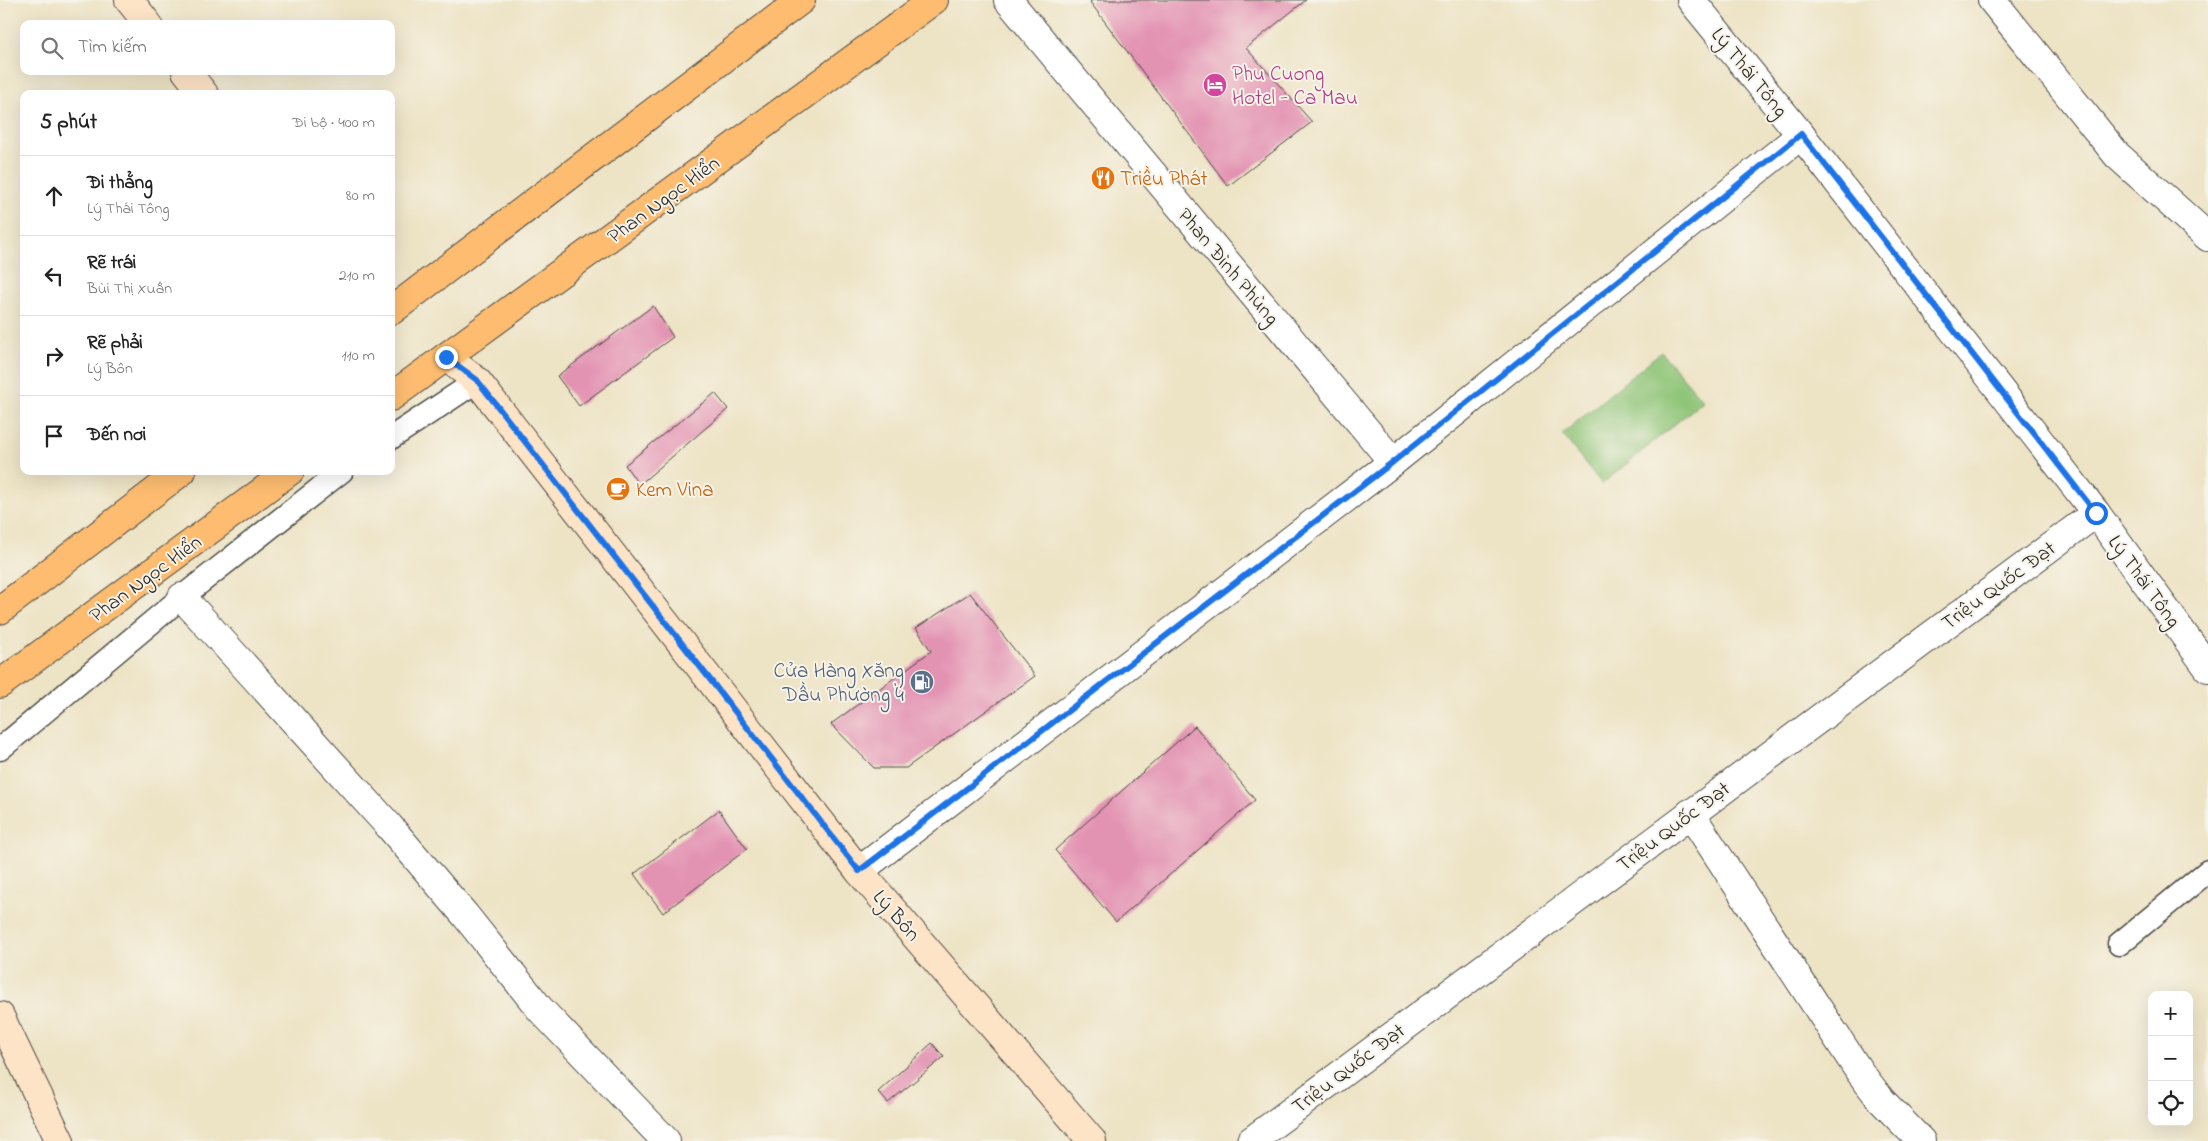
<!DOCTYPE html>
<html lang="vi">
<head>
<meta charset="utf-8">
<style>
  body { margin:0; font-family:"Indie Flower",sans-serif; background:#f2f2f2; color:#222 }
  .controls { position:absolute; right:15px; bottom:15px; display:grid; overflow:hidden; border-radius:10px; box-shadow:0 5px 20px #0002 }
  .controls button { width:45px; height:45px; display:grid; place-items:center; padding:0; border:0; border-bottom:1px solid #e0e0e0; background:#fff; color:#222; font:25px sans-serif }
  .stop { position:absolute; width:15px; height:15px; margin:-11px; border:4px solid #1a73e8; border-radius:50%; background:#fff }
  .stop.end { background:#1a73e8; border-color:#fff; box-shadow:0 1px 5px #0008 }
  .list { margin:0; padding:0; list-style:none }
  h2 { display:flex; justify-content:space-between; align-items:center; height:65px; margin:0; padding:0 20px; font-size:21px }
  h2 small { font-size:16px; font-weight:400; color:#767676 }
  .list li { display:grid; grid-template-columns:32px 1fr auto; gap:15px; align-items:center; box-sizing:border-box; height:80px; padding:0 20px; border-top:1px solid #e0e0e0 }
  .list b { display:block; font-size:19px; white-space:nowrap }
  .list p { margin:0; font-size:16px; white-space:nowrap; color:#767676 }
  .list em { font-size:16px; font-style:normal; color:#767676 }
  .icon { flex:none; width:28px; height:28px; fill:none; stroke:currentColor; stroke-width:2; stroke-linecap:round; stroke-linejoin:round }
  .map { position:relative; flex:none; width:2208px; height:1141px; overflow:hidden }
  .search { position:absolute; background:#fff; box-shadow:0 5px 20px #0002; left:20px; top:20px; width:375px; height:55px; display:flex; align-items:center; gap:12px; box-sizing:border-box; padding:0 18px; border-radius:10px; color:#767676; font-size:19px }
  .panel { position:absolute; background:#fff; box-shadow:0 5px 20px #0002; left:20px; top:90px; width:375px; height:385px; border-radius:10px }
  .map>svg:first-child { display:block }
</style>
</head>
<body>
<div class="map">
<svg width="2208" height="1141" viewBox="0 0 2208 1141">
  <rect width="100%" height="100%" fill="#f7f3e8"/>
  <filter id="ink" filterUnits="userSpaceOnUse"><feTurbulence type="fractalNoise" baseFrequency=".02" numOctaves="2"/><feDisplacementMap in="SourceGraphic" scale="10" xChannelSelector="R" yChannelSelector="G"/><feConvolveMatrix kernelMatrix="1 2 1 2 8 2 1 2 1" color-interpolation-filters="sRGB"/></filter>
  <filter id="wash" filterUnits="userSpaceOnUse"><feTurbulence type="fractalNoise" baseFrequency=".0096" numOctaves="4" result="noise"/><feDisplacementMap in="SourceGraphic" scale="20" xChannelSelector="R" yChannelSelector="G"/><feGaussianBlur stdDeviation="1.12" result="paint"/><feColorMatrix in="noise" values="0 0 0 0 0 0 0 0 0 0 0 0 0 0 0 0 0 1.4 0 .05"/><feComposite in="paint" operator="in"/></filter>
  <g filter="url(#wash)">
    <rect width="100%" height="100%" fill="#ede3c5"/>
    <!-- green -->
    <path fill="#8fc578" stroke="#5d7852" d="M 1661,352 L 1703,401 L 1602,484 L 1562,434 Z"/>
    <g id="blocks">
      <!-- building -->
      <g fill="#e393b2">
        <path d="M 1093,0 L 1306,0 L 1246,48 L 1312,122 L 1228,186 L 1090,2 Z"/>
        <path d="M 653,306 L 673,337 L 579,406 L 557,376 Z"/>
        <path d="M 715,393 L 728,409 L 639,485 L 625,465 Z"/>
        <path d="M 970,593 L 1035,676 L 906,768 L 874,768 L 831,724 L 931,651 L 916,628 Z"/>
        <path d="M 1195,726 L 1255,800 L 1116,922 L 1055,850 Z"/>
        <path d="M 719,810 L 747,849 L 663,913 L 634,874 Z"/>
        <path d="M 932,1043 L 944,1057 L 888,1103 L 878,1092 Z"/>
      </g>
    </g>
  </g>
  <g filter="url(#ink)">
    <use href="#blocks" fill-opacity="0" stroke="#484742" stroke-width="1"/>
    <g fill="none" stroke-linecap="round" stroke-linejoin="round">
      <!-- lane casing -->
      <g stroke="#484742" stroke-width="25">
        <g id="lane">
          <path d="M 391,438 L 477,381"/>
          <path d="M 0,749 L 182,597 L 342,471"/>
          <path d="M 2119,944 L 2208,871"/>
        </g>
      </g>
      <!-- street casing -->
      <g stroke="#484742" stroke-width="30">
        <g id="street">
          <path d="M 1008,0 L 1393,462"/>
          <path d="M 1691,0 L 1801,135 L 2096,513 L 2208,668"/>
          <path d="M 1992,0 L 2117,155 L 2208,237"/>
          <path d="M 182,597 L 389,826 L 465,915 L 540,1009 L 666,1141"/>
          <path d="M 1690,813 L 1859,1071 L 1881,1100 L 1921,1141"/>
          <path d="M 859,871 L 1393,462 L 1801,135"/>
          <path d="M 1251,1141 L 2096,513"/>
        </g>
      </g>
      <!-- secondary casing -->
      <g stroke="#484742" stroke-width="30">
        <g id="secondary">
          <path d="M 129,0 L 148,24"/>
          <path d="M 186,71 L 204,94"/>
          <path d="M 446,357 L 477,381 L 859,871 L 1092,1141"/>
          <path d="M 0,1016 L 60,1141"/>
        </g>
      </g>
      <!-- highway casing -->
      <g stroke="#484742" stroke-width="30">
        <g id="highway">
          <path d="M 391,311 L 801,0"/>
          <path d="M 391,397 L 934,0"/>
          <path d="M 0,610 L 182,471"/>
          <path d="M 0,684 L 290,471"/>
        </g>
      </g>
      <!-- lane -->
      <use href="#lane" stroke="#fff" stroke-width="22"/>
      <!-- street -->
      <use href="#street" stroke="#fff" stroke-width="28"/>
      <!-- secondary -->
      <use href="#secondary" stroke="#fee4c6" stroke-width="28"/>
      <!-- highway -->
      <use href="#highway" stroke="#fdbc70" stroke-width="28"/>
    </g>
  </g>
  <g fill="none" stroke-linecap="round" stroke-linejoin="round" filter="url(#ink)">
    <!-- route -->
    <path stroke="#1a73e8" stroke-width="6" d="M 446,357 L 477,380 L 859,871 L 1393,462 L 1801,134 L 2096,513"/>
  </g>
  <!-- icons -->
  <defs>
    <g id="hotel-disc" transform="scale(1.25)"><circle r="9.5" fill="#d1479c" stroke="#f7f3e8"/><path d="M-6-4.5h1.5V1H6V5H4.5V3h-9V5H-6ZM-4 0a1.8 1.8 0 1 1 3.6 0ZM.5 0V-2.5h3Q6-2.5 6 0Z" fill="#fff"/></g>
    <g id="restaurant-disc" transform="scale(1.25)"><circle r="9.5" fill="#e8710a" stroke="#f7f3e8"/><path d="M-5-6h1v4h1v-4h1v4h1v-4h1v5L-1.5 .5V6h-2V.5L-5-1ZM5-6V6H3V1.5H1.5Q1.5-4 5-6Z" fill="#fff"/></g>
    <g id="cafe-disc" transform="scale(1.25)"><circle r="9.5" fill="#e8710a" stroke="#f7f3e8"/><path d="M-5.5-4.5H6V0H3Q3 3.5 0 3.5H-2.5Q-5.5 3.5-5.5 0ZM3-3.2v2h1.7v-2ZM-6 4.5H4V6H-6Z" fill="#fff"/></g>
    <g id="fuel-disc" transform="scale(1.25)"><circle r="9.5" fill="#5c6f8a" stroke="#f7f3e8"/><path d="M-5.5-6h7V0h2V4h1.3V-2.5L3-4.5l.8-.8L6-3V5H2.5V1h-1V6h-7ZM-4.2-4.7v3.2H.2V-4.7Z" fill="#fff"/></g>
  </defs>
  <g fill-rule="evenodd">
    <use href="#hotel-disc" x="1215" y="85"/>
    <use href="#restaurant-disc" x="1103" y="178"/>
    <use href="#cafe-disc" x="618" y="489"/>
    <use href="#fuel-disc" x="922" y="682"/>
  </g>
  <g text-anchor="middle" stroke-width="4" stroke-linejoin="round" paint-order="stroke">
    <!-- street labels -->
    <g font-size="21" fill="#2b2b2b" stroke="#f7f3e8">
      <text transform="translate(1750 72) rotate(51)" y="7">Lý Thái Tông</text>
      <text transform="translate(663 199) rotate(-36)" y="7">Phan Ngọc Hiển</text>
      <text transform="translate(1229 266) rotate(50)" y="7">Phan Đình Phùng</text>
      <text transform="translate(145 578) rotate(-36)" y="7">Phan Ngọc Hiển</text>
      <text transform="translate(2145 581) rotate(54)" y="7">Lý Thái Tông</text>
      <text transform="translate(1998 585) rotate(-36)" y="7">Triệu Quốc Đạt</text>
      <text transform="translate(1673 826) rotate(-37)" y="7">Triệu Quốc Đạt</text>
      <text transform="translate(897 915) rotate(49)" y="7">Lý Bôn</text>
      <text transform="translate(1348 1068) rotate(-37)" y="7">Triệu Quốc Đạt</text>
    </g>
    <!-- hotel labels -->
    <g font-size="21" fill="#b23c85" stroke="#f7f3e8" text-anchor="start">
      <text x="1232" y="80">Phu Cuong<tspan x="1232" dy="24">Hotel - Ca Mau</tspan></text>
    </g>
    <!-- food labels -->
    <g font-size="21" fill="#c56008" stroke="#f7f3e8" text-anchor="start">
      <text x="1120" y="185">Triều Phát</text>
      <text x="636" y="496">Kem Vina</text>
    </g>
    <!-- service labels -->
    <g font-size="21" fill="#4e5e75" stroke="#f7f3e8" text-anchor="end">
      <text x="904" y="677">Cửa Hàng Xăng<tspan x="904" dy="24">Dầu Phường 4</tspan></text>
    </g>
  </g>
</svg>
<div class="controls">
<button>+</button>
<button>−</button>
<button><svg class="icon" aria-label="locate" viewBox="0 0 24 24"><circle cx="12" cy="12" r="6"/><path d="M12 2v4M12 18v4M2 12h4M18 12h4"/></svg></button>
</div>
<div class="stop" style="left:2096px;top:513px"></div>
<div class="stop end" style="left:446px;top:357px"></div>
<div class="search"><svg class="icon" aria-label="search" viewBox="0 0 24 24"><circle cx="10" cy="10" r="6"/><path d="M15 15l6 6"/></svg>Tìm kiếm</div>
<section class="panel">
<h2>5 phút<small>Đi bộ · 400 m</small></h2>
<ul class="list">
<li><svg class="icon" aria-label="ahead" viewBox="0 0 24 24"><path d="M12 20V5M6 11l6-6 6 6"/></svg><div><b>Đi thẳng</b><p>Lý Thái Tông</p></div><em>80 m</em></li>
<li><svg class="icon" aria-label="left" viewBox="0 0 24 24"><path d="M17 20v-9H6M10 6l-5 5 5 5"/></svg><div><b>Rẽ trái</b><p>Bùi Thị Xuân</p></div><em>210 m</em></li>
<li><svg class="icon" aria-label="right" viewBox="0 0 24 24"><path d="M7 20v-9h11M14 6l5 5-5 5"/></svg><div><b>Rẽ phải</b><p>Lý Bôn</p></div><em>110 m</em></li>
<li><svg class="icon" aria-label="arrive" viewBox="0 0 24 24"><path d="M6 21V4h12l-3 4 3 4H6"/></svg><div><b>Đến nơi</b></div></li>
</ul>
</section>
</div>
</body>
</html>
